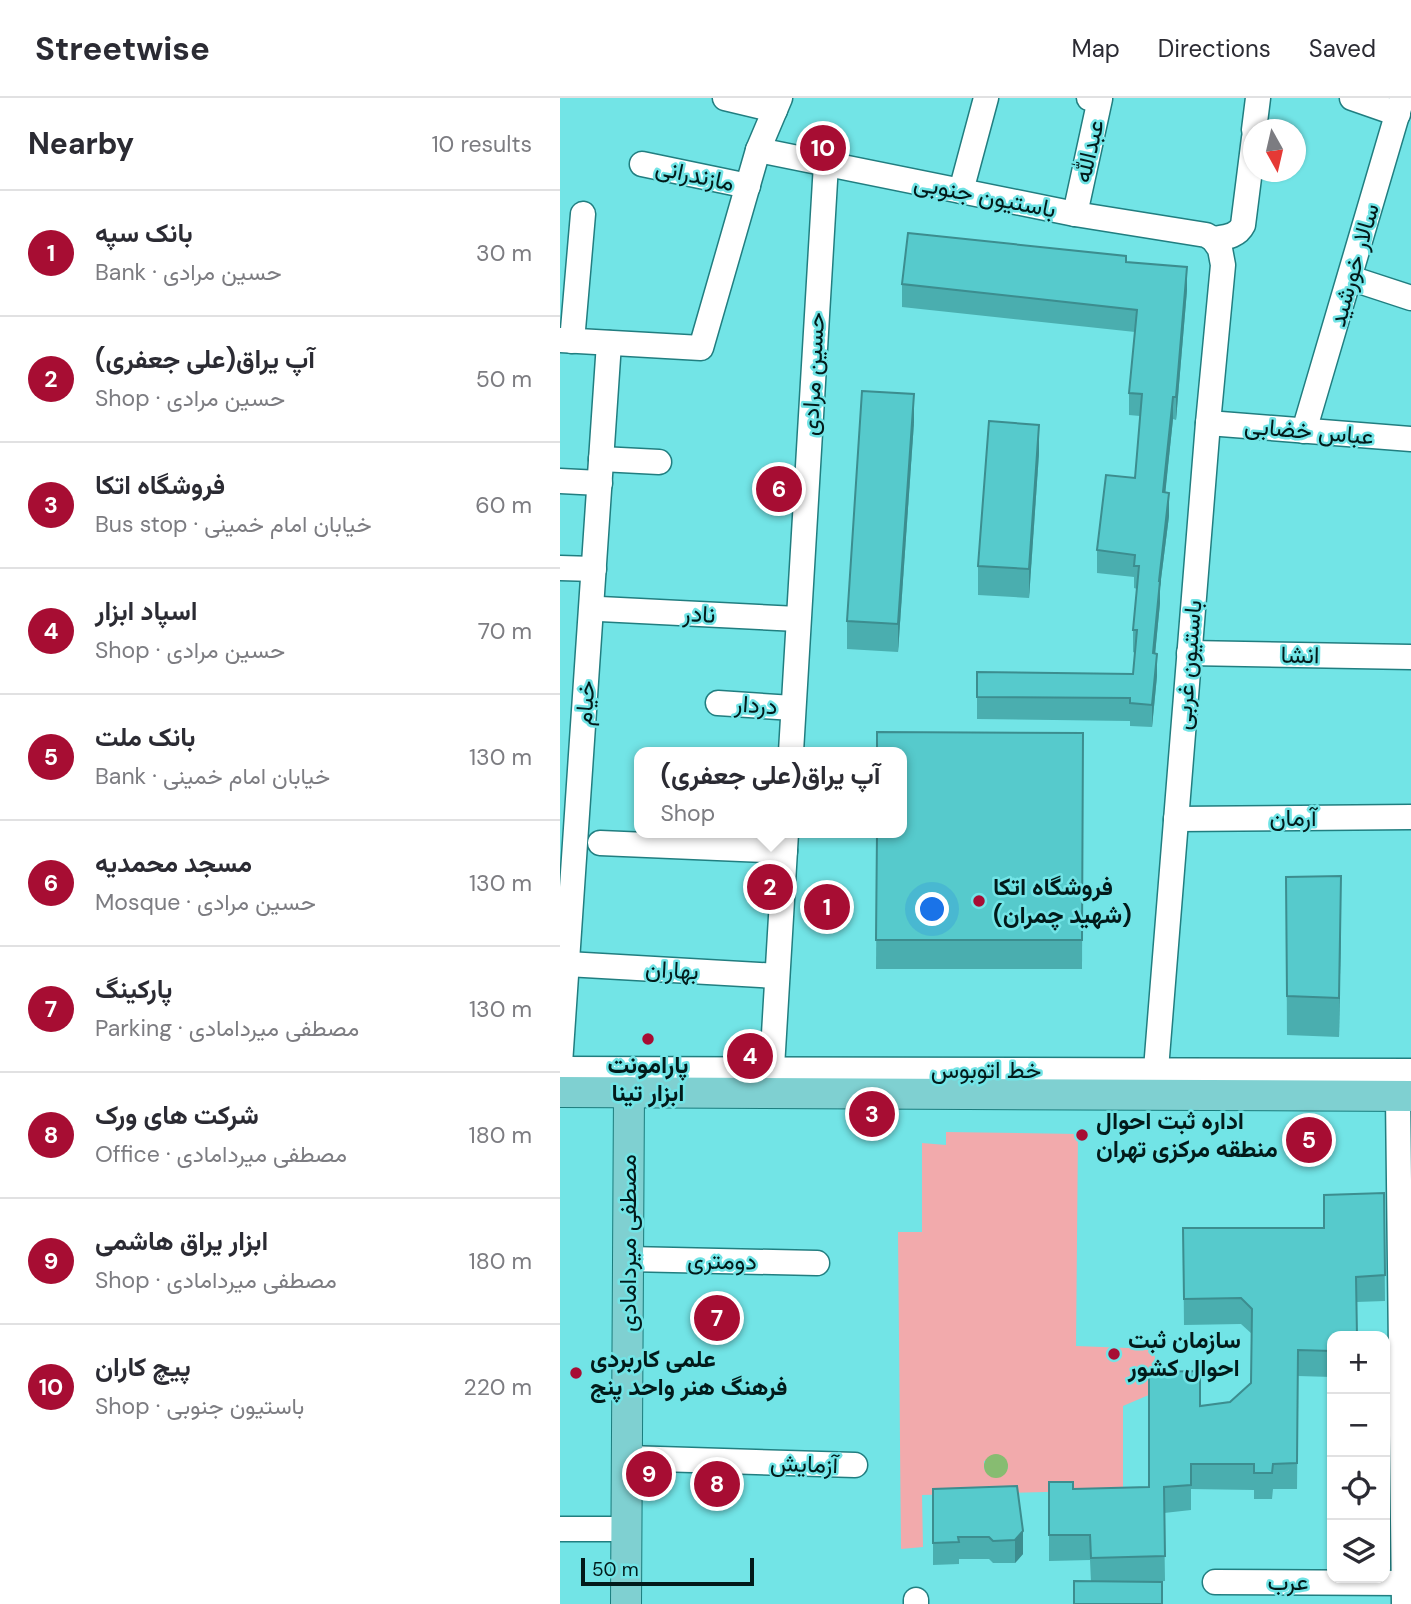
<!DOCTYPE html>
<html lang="en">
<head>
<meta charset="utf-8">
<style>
  body { margin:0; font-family:"DM Sans",Vazirmatn,sans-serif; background:#f7f7f7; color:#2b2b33 }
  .controls { position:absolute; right:21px; bottom:21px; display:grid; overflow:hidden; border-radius:14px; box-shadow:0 2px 5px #0004 }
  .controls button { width:63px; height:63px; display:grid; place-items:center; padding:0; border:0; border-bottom:2px solid #e1e1e2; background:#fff; color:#2b2b33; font:35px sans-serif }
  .compass { position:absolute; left:683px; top:21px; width:63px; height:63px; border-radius:50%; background:#fff; box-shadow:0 2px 5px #0004; rotate:172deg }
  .scale { position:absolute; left:21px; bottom:18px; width:173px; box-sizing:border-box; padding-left:7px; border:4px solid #021a1a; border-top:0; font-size:19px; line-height:24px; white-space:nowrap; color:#021a1a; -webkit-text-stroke:5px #72e4e6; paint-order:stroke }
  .you { position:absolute; left:373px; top:812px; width:24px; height:24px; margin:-18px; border:5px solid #fff; border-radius:50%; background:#1a73e8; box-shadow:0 0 0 10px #1a73e833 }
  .badge { display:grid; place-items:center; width:46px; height:46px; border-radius:50%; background:#a70d33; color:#fff; font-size:23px; font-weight:700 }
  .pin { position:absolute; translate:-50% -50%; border:4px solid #fff; box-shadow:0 2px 7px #0006 }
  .popup { position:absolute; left:74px; top:649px; width:273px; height:91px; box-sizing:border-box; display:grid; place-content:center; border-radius:14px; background:#fff; filter:drop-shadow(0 2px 5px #0005); font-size:23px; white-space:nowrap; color:#7c7c81 }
  .popup b { font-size:26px; color:#2b2b33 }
  .popup::after { content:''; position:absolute; left:50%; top:100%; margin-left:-14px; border:14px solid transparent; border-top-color:#fff }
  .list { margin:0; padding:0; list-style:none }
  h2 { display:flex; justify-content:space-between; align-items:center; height:91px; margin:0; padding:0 28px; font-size:30px }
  h2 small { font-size:23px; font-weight:400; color:#7c7c81 }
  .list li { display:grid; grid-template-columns:46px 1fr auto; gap:21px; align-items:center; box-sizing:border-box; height:126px; padding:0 28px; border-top:2px solid #e1e1e2 }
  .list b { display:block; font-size:26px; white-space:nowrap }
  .list p { margin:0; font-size:23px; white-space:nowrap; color:#7c7c81 }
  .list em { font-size:23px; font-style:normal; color:#7c7c81 }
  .icon { flex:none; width:38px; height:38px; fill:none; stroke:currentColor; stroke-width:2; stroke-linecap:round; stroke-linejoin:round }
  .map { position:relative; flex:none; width:851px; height:1506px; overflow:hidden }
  header { display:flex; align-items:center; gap:42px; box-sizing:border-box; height:98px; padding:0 35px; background:#fff; border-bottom:2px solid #e1e1e2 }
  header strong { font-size:33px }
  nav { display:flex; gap:38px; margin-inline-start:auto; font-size:24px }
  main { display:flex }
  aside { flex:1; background:#fff }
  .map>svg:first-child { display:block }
</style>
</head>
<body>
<header>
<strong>Streetwise</strong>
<nav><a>Map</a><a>Directions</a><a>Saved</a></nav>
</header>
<main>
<aside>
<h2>Nearby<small>10 results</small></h2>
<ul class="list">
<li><span class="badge">1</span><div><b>بانک سپه</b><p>Bank · حسین مرادی</p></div><em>30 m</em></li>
<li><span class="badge">2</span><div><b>آپ یراق(علی جعفری)</b><p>Shop · حسین مرادی</p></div><em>50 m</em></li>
<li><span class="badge">3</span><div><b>فروشگاه اتکا</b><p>Bus stop · خیابان امام خمینی</p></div><em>60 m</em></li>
<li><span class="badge">4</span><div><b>اسپاد ابزار</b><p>Shop · حسین مرادی</p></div><em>70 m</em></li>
<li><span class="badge">5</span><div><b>بانک ملت</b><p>Bank · خیابان امام خمینی</p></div><em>130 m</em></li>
<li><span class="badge">6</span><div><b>مسجد محمدیه</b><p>Mosque · حسین مرادی</p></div><em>130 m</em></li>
<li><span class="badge">7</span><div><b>پارکینگ</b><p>Parking · مصطفی میردامادی</p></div><em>130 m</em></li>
<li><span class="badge">8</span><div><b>شرکت های ورک</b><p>Office · مصطفی میردامادی</p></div><em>180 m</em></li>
<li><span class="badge">9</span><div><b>ابزار یراق هاشمی</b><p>Shop · مصطفی میردامادی</p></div><em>180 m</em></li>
<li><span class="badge">10</span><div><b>پیچ کاران</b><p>Shop · باستیون جنوبی</p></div><em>220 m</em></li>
</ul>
</aside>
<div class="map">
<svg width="851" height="1506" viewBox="0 0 851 1506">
  <rect width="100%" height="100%" fill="#72e4e6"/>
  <!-- green -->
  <path fill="#f2aaac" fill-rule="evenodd" d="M 386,1034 L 518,1036 L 516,1248 L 594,1251 L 598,1293 L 563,1308 L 563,1392 L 362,1397 L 363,1449 L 341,1451 L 338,1134 L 362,1134 L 362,1045 L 386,1047 ZM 444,1359 L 448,1370 L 443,1377 L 424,1371 L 424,1363 Z"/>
  <!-- water -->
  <circle fill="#87bc71" cx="436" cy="1368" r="12"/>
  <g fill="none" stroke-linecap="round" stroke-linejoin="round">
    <!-- minor casing -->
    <g stroke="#217e80" stroke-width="27">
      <g id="minor">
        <path d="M 165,0 L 215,12"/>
        <path d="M 792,0 L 838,16"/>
        <path d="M 694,32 L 698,0"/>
        <path d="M 198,52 L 515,116 L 646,137 L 653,141"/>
        <path d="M 82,66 L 188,88"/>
        <path d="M 401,93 L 426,0"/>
        <path d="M 515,116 L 540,1 L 529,0"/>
        <path d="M 653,141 C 665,139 677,139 683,127 L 694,40"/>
        <path d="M 790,180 L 851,200"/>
        <path d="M 0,242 L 141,250 L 198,52 L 220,0"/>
        <path d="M 12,243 L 23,116"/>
        <path d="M 648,325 L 851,341"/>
        <path d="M 744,333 L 842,0"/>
        <path d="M 41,361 L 99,364"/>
        <path d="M 0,383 L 40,385"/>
        <path d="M 0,470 L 34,471"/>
        <path d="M 40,511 L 238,521"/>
        <path d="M 629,555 L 851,559"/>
        <path d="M 158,605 L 233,610"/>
        <path d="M 231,654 L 266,66"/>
        <path d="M 616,721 L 851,719"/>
        <path d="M 40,745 L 225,753"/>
        <path d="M 7,866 L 217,878"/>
        <path d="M 0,966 L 49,245"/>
        <path d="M 0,971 L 851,973"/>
        <path d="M 211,986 L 226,735"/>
        <path d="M 594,996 L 648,325 L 663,167 L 660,151 L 653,141"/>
        <path d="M 838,998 L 844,1506"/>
        <path d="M 68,1161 L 257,1165"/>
        <path d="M 67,1360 L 295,1367"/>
        <path d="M 0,1431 L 66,1431"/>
        <path d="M 655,1484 L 844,1485"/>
        <path d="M 356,1506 L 356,1502"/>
      </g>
    </g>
    <!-- major casing -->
    <g stroke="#1b7c7d" stroke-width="32">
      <g id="major">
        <path d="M 0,994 L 851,998"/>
        <path d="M 66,1506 L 69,994"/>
      </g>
    </g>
    <!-- minor -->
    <use href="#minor" stroke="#fff" stroke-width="24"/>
    <!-- major -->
    <use href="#major" stroke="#7fd0d1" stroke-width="30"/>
  </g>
  <!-- wall -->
  <g fill="#4aaeaf">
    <path d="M 566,164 L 627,192 L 616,322 L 613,321 L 605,395 L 609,418 L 600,489 L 600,505 L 595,555 L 597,578 L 592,629 L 570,628 L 570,623 L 417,621 L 417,574 L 573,576 L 575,555 L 573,554 L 573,532 L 577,491 L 574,490 L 574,479 L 537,475 L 537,452 L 575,380 L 580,318 L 569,317 L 569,295 L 575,234 L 342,209 L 342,186 Z"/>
    <path d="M 354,324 L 338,554 L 287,551 L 287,523 Z"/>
    <path d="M 479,355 L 469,500 L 418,497 L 418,468 Z"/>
    <path d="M 523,635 L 522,871 L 316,871 L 317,735 Z"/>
    <path d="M 726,779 L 781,817 L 779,939 L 727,937 Z"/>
    <path d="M 824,1095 L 825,1203 L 796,1204 L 772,1238 L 772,1279 L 738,1278 L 737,1391 L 713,1391 L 712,1401 L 694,1401 L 694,1392 L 631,1391 L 631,1412 L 604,1415 L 605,1483 L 579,1484 L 602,1506 L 514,1506 L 514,1483 L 531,1484 L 530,1462 L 489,1463 L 489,1384 L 513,1391 L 589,1389 L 640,1308 L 670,1304 L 691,1285 L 692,1236 L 681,1226 L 624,1227 L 623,1130 L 764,1130 Z"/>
    <path d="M 825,1282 L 827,1318 L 827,1343 L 825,1343 Z"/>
    <path d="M 457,1388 L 463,1456 L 455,1465 L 433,1465 L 429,1461 L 399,1461 L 399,1466 L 373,1467 L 373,1391 Z"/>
  </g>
  <!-- shaded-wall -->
  <g fill="#3c8d8f">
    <path d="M 627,169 L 627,192 L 616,322 L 616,299 Z"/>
    <path d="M 354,296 L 354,324 L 338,554 L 338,526 Z"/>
    <path d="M 613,299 L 613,321 L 603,417 L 603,394 Z"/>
    <path d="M 479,327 L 479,355 L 469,500 L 469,471 Z"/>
    <path d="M 609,395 L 609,418 L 600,489 L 600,505 L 593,578 L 593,555 L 599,483 Z"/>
    <path d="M 597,556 L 597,578 L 592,629 L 592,607 Z"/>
    <path d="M 781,778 L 781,817 L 779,939 L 779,900 Z"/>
    <path d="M 463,1433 L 463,1456 L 455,1465 L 455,1442 Z"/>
  </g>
  <!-- building -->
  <g fill="#56cacc" stroke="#3c8d8f" stroke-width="2">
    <path d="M 348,135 L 566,158 L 566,164 L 627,169 L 616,299 L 613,299 L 603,394 L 609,395 L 599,483 L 600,483 L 593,555 L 597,556 L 592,607 L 570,605 L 570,600 L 417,599 L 417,574 L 573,576 L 577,532 L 573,532 L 579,468 L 574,468 L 575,457 L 537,452 L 546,377 L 575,380 L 582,296 L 569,295 L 577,212 L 342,186 Z"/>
    <path d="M 302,293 L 354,296 L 338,526 L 287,523 Z"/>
    <path d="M 429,323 L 479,327 L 469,471 L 418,468 Z"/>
    <path d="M 317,634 L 523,635 L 522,842 L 316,842 L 317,735 L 341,735 L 341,654 L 317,654 Z"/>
    <path d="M 781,778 L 779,900 L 727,898 L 726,779 Z"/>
    <path d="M 824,1095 L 825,1177 L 796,1179 L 797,1238 L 772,1238 L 772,1253 L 738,1252 L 737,1365 L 713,1366 L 712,1375 L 694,1375 L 694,1366 L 631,1366 L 631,1387 L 604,1389 L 605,1458 L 531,1460 L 530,1437 L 489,1437 L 489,1384 L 513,1384 L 513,1391 L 589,1389 L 589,1274 L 640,1273 L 640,1308 L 670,1304 L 691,1285 L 692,1211 L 681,1200 L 624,1201 L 623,1130 L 764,1130 L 764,1097 Z"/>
    <path d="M 825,1282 L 826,1282 L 827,1318 L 825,1318 Z"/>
    <path d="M 457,1388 L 463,1433 L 455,1442 L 433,1443 L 429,1439 L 398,1439 L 399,1444 L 373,1445 L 373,1391 Z"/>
    <path d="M 514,1483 L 602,1484 L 602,1506 L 514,1506 Z"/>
  </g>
  <!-- markers -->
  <g fill="#a70d33" stroke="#72e4e6" stroke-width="2.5">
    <circle cx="419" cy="803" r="7"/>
    <circle cx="88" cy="941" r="7"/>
    <circle cx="522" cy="1037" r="7"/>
    <circle cx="554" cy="1256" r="7"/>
    <circle cx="16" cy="1275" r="7"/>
  </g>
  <g text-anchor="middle" stroke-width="5" stroke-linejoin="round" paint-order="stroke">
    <!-- street labels -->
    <g font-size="24" fill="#021a1a" stroke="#72e4e6">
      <text transform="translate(529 53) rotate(-77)" y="8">عبدالله</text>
      <text transform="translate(135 77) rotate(12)" y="8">مازندرانی</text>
      <text transform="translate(425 98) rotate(11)" y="8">باستیون جنوبی</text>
      <text transform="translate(794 167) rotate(-74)" y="8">سالار خورشید</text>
      <text transform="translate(253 276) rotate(-87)" y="8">حسین مرادی</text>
      <text transform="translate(749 333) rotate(5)" y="8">عباس خضابی</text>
      <text transform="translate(139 516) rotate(3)" y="8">نادر</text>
      <text transform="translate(740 557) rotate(1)" y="8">انشا</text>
      <text transform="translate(628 567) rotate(-85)" y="8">باستیون غربی</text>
      <text transform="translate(25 605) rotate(-86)" y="8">خیام</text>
      <text transform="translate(196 607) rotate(4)" y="8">دردار</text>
      <text x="733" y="728">آرمان</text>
      <text transform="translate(112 872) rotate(3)" y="8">بهاران</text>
      <text x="426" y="980">خط اتوبوس</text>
      <text transform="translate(68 1145) rotate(-90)" y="8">مصطفی میردامادی</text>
      <text transform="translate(162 1163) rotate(1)" y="8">دومتری</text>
      <text transform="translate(244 1366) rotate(2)" y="8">آزمایش</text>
      <text x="728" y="1492">عرب</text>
    </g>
    <!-- poi labels -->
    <g font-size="24" font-weight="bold" fill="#021a1a" stroke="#72e4e6" text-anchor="start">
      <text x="433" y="797">فروشگاه اتکا<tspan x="433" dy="28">(شهید چمران)</tspan></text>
      <text x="88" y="975" text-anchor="middle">پارامونت<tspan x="88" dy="28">ابزار تینا</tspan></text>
      <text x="536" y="1031">اداره ثبت احوال<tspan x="536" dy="28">منطقه مركزی تهران</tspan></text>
      <text x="568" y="1250">سازمان ثبت<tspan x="568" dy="28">احوال کشور</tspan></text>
      <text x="30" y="1269">علمی کاربردی<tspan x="30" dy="28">فرهنگ هنر واحد پنج</tspan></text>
    </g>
  </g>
</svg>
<div class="controls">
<button>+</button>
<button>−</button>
<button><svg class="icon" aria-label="locate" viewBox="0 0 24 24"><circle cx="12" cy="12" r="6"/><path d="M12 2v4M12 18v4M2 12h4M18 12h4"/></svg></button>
<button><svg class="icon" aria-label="layers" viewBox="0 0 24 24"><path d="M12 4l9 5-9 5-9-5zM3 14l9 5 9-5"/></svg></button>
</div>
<svg class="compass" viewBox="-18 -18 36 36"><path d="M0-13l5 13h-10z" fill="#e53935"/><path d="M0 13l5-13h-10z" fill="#7c7c81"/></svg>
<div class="scale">50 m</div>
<div class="you"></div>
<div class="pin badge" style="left:267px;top:809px">1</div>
<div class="pin badge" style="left:210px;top:789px">2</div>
<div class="popup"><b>آپ یراق(علی جعفری)</b>Shop</div>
<div class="pin badge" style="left:312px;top:1016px">3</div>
<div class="pin badge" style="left:190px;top:958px">4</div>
<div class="pin badge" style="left:749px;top:1042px">5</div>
<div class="pin badge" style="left:219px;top:391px">6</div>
<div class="pin badge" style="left:157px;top:1220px">7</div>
<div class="pin badge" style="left:157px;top:1386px">8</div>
<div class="pin badge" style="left:89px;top:1376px">9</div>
<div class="pin badge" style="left:263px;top:50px">10</div>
</div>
</main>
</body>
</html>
